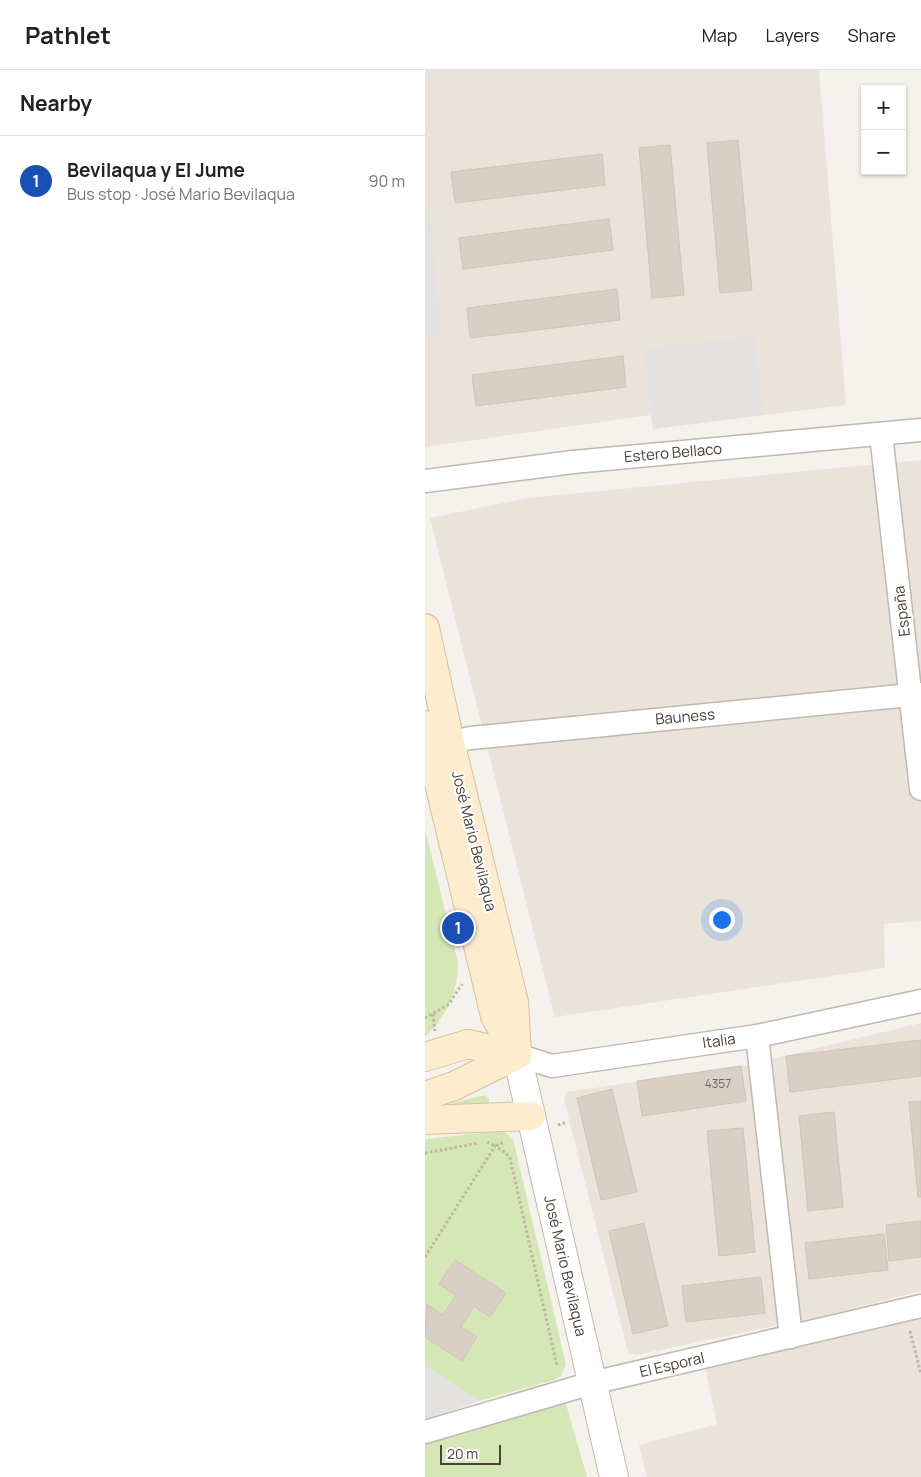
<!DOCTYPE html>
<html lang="en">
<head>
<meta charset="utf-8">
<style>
  body { margin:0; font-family:Manrope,sans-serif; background:#f2f2f2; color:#222 }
  .controls { position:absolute; right:15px; top:15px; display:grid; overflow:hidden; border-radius:0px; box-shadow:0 1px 4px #0004 }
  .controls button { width:45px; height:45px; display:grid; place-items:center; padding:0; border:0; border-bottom:1px solid #e0e0e0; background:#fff; color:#222; font:25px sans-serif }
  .scale { position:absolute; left:15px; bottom:12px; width:61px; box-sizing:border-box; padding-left:5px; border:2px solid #494239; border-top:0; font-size:14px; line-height:18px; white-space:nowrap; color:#494239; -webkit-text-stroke:4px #fff; paint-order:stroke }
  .you { position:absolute; left:296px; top:849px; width:18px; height:18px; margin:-12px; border:4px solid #fff; border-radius:50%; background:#1a73e8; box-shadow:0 0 0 8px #1a73e833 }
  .badge { display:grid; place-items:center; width:32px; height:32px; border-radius:50%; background:#f13126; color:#fff; font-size:16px; font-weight:700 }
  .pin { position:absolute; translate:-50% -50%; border:2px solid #fff; box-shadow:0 1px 5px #0006 }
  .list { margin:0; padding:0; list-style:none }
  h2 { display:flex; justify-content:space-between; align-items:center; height:65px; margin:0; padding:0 20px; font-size:21px }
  h2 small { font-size:16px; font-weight:400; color:#767676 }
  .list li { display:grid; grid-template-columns:32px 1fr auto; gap:15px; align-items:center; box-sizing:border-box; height:90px; padding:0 20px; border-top:1px solid #e0e0e0 }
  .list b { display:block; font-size:19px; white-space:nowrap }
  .list p { margin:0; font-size:16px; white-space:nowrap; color:#767676 }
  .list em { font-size:16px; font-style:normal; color:#767676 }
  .map { position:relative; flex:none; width:496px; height:1407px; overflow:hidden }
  header { display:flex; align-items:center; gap:30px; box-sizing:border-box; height:70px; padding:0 25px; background:#fff; border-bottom:1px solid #e0e0e0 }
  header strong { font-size:24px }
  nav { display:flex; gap:28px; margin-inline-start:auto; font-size:18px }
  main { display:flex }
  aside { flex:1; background:#fff }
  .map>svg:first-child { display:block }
</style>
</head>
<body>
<header>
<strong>Pathlet</strong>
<nav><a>Map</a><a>Layers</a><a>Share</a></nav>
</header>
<main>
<aside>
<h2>Nearby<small></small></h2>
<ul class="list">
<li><span class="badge" style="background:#1a4fb4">1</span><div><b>Bevilaqua y El Jume</b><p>Bus stop · José Mario Bevilaqua</p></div><em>90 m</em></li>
</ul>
</aside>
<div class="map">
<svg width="496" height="1407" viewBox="0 0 496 1407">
  <rect width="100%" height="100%" fill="#f5f1ec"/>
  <!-- residential -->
  <g fill="#e9e3da">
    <path d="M 0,0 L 394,0 L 421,335 L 228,359 L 226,345 L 0,377 Z"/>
    <path d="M 496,390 L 496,851 L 459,854 L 460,898 L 130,947 L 5,448 L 103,428 Z"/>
    <path d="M 496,953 L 496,1221 L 393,1247 L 211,1285 L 203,1282 L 139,1030 L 142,1022 L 318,996 Z"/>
    <path d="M 496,1236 L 496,1407 L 222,1407 L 214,1375 L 292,1354 L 278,1288 Z"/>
  </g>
  <!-- green -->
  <g fill="#d6e7b7">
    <path d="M 0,759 L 33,893 C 33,922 21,947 0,967 Z"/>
    <path d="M 60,1025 L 64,1029 L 64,1034 L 0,1040 Z"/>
    <path d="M 78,1061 L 88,1069 L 141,1294 L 136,1306 L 129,1310 L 54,1331 L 0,1296 L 0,1069 Z"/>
    <path d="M 141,1334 L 162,1407 L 0,1407 L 0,1374 L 42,1359 Z"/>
  </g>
  <!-- parking -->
  <g fill="#e4e2e0">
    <path d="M 0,134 L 3,134 L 17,265 L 0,269 Z"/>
    <path d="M 329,266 L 338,345 L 228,359 L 219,278 Z"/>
    <path d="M 0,1296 L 54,1331 L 0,1350 Z"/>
  </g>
  <!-- building -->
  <g fill="#d9cfc4" stroke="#d1c3b5">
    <path d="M 313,70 L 327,220 L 295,223 L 282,73 Z"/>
    <path d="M 245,75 L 259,225 L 227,228 L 214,78 Z"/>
    <path d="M 177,84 L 180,115 L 30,133 L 26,102 Z"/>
    <path d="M 184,149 L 188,180 L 38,199 L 34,168 Z"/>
    <path d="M 192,219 L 195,250 L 45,268 L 42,238 Z"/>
    <path d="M 198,286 L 201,317 L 51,336 L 47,305 Z"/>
    <path d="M 496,970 L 496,1006 L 365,1022 L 361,986 Z"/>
    <path d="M 316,996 L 321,1031 L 217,1046 L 212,1011 Z"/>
    <path d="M 187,1019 L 212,1122 L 176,1130 L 152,1028 Z"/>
    <path d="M 496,1031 L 496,1127 L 493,1127 L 484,1032 Z"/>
    <path d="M 409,1042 L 418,1137 L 383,1141 L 374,1046 Z"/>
    <path d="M 318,1058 L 330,1182 L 294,1186 L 282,1061 Z"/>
    <path d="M 496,1151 L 496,1187 L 464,1191 L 461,1155 Z"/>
    <path d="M 219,1153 L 243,1256 L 208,1264 L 184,1161 Z"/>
    <path d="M 459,1164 L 463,1200 L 384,1209 L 380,1173 Z"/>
    <path d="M 30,1190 L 81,1223 L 65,1247 L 49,1236 L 36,1257 L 52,1267 L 37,1291 L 0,1267 L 2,1234 L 18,1245 L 31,1225 L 14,1214 Z"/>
    <path d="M 336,1207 L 340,1243 L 261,1252 L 257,1216 Z"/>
  </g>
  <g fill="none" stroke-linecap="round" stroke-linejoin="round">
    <!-- minor casing -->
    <g stroke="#c1b8ae" stroke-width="25">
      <g id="minor">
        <path d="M 456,364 L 496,719"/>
        <path d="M 0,411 L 148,392 L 496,360"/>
        <path d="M 25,672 L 46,668 L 496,624"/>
        <path d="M 332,966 L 366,1267"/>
        <path d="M 92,985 L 127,996 L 332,966 L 496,931"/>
        <path d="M 0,1362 L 167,1313 L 496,1236"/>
      </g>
    </g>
    <!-- tertiary casing -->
    <g stroke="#c1b8ae" stroke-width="30">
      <path id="tertiary" d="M 92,985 L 189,1407"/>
    </g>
    <!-- secondary casing -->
    <g stroke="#d3c09d" stroke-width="30">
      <g id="secondary">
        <path d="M 0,558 L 25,672 L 89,932 L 92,985"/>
        <path d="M 0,655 L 70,946 L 88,979"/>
        <path d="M 0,987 L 43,974 L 92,985"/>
        <path d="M 0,1026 L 29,1016 L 92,985"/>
        <path d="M 0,1050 L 106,1046"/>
      </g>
    </g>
    <!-- path -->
    <g stroke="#c2b3a0" stroke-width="3" stroke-dasharray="2.5 2.5" stroke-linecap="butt">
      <path d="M 8,944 L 10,961"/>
      <path d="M 0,948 L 24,934 L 37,914"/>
      <path d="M 133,1055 L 142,1052"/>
      <path d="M 62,1072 L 70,1076 L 79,1072"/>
      <path d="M 0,1083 L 54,1073"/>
      <path d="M 0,1187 L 70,1076 L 81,1083 L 85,1088 L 132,1296"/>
      <path d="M 485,1261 L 496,1304"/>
    </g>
    <!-- minor -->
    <use href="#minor" stroke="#fff" stroke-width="22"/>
    <!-- tertiary -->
    <use href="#tertiary" stroke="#fff" stroke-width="28"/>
    <!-- secondary -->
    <use href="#secondary" stroke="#fdedce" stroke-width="28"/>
  </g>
  <g text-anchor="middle" stroke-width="4" stroke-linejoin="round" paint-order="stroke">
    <!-- number labels -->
    <g font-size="12" fill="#6d655c">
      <text x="293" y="1018">4357</text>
    </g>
    <!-- street labels -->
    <g font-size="15" fill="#494239" stroke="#fff">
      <text transform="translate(248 383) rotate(-5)" y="5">Estero Bellaco</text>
      <text transform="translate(477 541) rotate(-97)" y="5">España</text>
      <text transform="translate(260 647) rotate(-5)" y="5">Bauness</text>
      <text transform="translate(49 771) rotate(76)" y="5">José Mario Bevilaqua</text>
      <text transform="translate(294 971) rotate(-8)" y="5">Italia</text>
      <text transform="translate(140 1196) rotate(77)" y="5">José Mario Bevilaqua</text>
      <text transform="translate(247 1295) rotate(-13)" y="5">El Esporal</text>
    </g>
  </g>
</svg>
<div class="controls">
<button>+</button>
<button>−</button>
</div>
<div class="scale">20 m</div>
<div class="you"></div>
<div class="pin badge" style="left:33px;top:858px;background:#1a4fb4">1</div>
</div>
</main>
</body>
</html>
